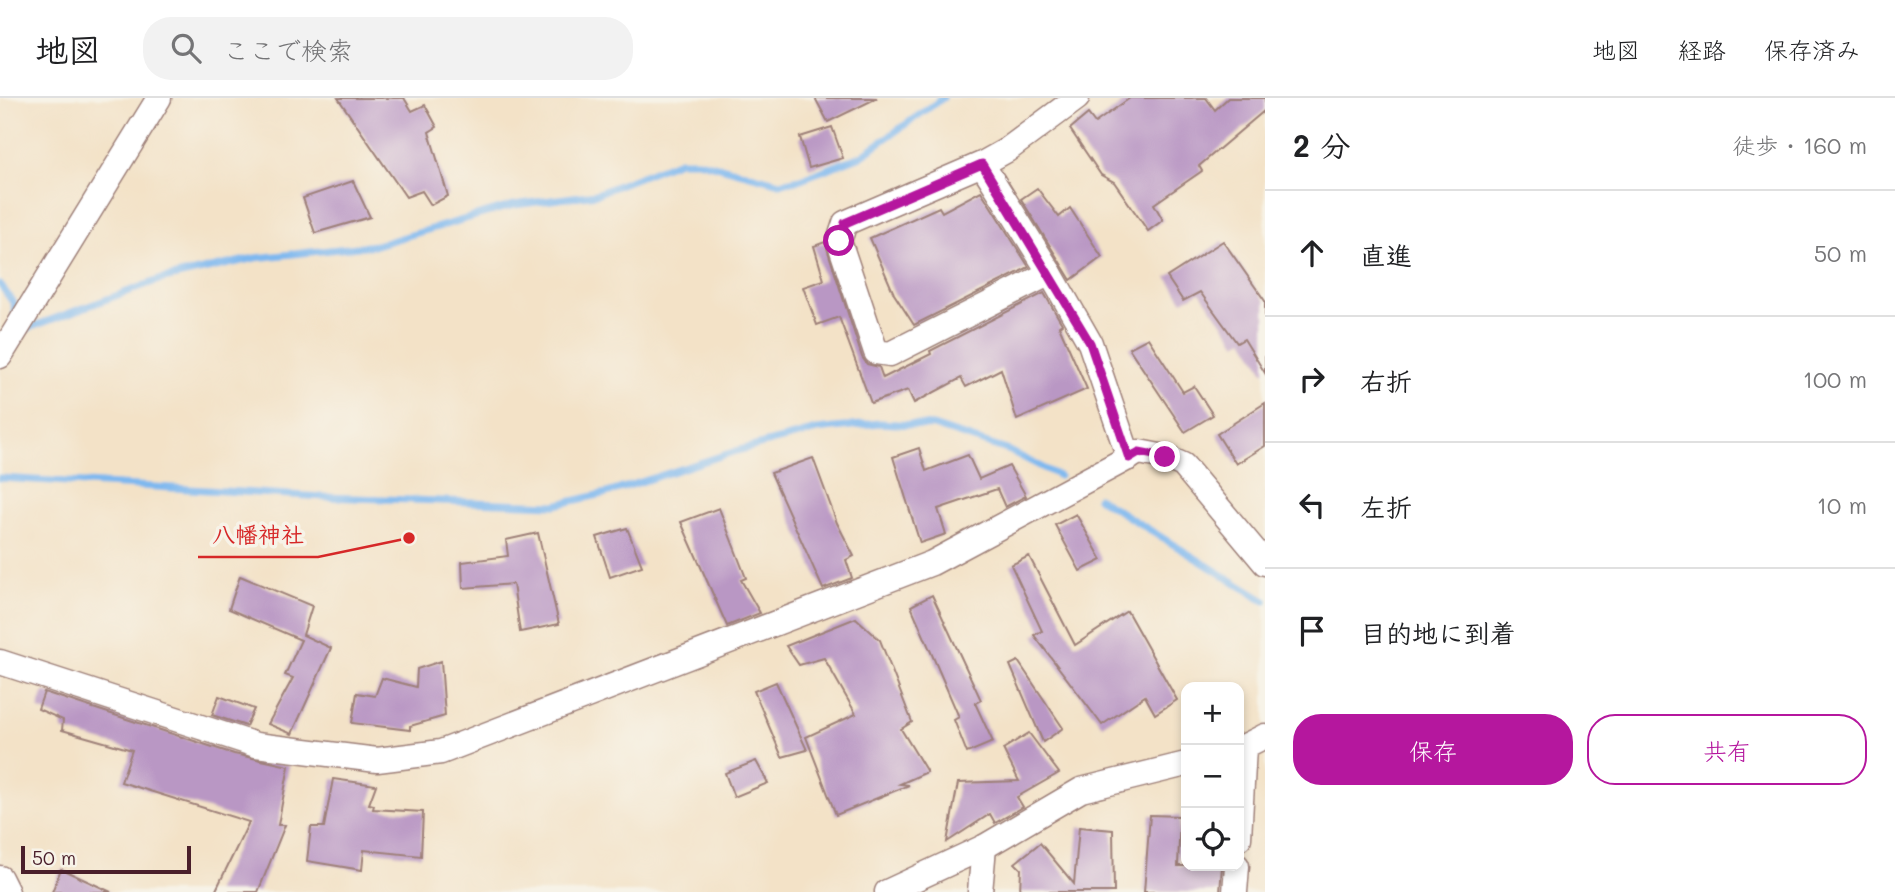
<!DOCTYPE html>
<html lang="ja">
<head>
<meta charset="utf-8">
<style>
  body { margin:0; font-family:Mali,"Klee One",sans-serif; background:#f2f2f2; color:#202124 }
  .controls { position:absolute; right:21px; bottom:21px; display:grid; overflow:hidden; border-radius:14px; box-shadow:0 4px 10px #0003 }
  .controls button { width:63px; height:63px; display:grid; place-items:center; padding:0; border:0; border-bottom:2px solid #e0e0e0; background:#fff; color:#202124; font:35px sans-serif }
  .scale { position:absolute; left:21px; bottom:18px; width:170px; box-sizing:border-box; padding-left:7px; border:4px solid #4a1f2b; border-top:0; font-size:19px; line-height:24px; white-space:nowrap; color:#4a1f2b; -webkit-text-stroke:5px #f7f3e8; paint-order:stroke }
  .stop { position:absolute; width:21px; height:21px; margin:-16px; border:5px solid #b5179e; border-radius:50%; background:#fff }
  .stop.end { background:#b5179e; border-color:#fff; box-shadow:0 2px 7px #0008 }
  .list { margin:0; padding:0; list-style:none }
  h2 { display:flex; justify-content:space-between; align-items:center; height:91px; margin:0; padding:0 28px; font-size:30px }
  h2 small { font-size:23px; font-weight:400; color:#757577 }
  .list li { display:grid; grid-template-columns:46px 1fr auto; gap:21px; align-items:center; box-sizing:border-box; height:126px; padding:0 28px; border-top:2px solid #e0e0e0 }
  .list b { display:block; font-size:26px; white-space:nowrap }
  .list em { font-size:23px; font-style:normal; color:#757577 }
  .actions { display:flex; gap:14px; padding:21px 28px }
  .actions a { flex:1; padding:16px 0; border:2px solid #b5179e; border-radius:28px; text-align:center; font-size:24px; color:#b5179e }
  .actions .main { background:#b5179e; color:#fff }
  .icon { flex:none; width:38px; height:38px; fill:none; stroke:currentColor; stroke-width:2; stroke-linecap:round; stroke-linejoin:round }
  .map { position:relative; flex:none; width:1265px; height:794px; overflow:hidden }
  header { display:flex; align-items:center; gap:42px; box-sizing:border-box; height:98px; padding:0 35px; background:#fff; border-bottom:2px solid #e0e0e0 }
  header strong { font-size:33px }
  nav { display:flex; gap:38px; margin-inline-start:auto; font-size:24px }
  .search { width:490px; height:63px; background:#f2f2f2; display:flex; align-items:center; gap:18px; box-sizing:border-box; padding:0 24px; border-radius:28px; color:#757577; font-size:26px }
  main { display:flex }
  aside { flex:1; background:#fff }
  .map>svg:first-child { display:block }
</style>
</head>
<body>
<header>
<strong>地図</strong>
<div class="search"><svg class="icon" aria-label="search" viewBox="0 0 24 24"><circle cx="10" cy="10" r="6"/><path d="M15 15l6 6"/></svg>ここで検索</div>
<nav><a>地図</a><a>経路</a><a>保存済み</a></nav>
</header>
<main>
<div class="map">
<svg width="1265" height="794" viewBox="0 0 1265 794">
  <rect width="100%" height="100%" fill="#f7f3e8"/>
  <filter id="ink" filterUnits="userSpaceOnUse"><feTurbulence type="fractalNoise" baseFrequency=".0143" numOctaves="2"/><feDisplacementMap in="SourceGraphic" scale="14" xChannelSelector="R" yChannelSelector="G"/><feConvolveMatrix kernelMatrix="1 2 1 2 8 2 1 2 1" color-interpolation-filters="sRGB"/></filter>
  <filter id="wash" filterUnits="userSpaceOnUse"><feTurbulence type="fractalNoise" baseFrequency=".00686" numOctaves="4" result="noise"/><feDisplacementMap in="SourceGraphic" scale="28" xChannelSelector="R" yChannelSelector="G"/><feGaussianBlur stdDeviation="1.57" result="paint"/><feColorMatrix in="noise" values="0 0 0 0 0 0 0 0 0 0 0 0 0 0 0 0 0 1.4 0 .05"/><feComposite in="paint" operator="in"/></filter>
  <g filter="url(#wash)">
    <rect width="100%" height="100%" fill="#f3e2c7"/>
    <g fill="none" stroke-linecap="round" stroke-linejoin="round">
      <!-- stream -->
      <g stroke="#7eb8ef" stroke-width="7">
        <path d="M 0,186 L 14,206 L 15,220"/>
        <path d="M 26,231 L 159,182 L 255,160 L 376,147 L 514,107 L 596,96 L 679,63 L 698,63 L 780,85 L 801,81 L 861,58 L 943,0"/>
        <path d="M 0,380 L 325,399 L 555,407 L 607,395 L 736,353 L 817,332 L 879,325 L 933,328 L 1010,353 L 1059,378"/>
        <path d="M 1098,400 L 1265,503"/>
      </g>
    </g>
    <g id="blocks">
      <!-- building -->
      <g fill="#b997c4">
        <path d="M 338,0 L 404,0 L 412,13 L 425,7 L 437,29 L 429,34 L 448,98 L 431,107 L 422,93 L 406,99 Z"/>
        <path d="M 815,0 L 877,0 L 828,24 Z"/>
        <path d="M 1130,0 L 1206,0 L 1215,12 L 1228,0 L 1265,0 L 1265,12 L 1199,68 L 1202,73 L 1154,106 L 1163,122 L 1148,133 L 1114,84 L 1101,77 L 1070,31 L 1088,16 L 1095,25 Z"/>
        <path d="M 832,29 L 843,60 L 809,70 L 800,39 Z"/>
        <path d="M 353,83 L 370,119 L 315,135 L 303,100 Z"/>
        <path d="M 1037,90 L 1059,119 L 1070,110 L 1102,159 L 1071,182 L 1021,101 Z"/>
        <path d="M 981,93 L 1029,169 L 914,227 L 894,196 L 870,140 L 939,109 L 942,114 Z"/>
        <path d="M 1223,143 L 1265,203 L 1265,275 L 1244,241 L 1237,245 L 1200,194 L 1183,203 L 1167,179 Z"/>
        <path d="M 825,144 L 862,259 L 867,266 L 879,269 L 883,280 L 931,256 L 930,253 L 1044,195 L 1062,226 L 1059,228 L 1087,291 L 1017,322 L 1001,271 L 966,289 L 961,280 L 914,305 L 908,292 L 871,305 L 839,219 L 817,227 L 803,189 L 824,182 L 814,148 Z"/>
        <path d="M 1148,240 L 1183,294 L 1194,288 L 1213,317 L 1185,334 L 1129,250 Z"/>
        <path d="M 1265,305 L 1265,348 L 1236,366 L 1217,336 Z"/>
        <path d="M 919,350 L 926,373 L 968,357 L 979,381 L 1009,368 L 1026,398 L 1005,409 L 997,391 L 938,411 L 946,436 L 920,445 L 893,359 Z"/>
        <path d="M 813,360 L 837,425 L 854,458 L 846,462 L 852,480 L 823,491 L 771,375 Z"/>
        <path d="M 719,410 L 746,480 L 741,482 L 760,515 L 727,528 L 681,424 Z"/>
        <path d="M 1076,416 L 1102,462 L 1080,473 L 1055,427 Z"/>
        <path d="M 627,430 L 642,468 L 610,479 L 597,439 Z"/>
        <path d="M 538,435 L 559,526 L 520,534 L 513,486 L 463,490 L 462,464 L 508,458 L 506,442 Z"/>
        <path d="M 1029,458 L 1075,547 L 1127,513 L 1177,602 L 1155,616 L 1145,598 L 1102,627 L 1034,537 L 1042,533 L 1011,467 Z"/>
        <path d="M 240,478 L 312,508 L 303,537 L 331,550 L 292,636 L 268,626 L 293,580 L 285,577 L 301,542 L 229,511 Z"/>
        <path d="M 932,497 L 981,602 L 975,605 L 993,644 L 967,655 L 954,622 L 959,619 L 911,508 Z"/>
        <path d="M 856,520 L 880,542 L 912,624 L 901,631 L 927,674 L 900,686 L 909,687 L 836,717 L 806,639 L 856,616 L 824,560 L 799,567 L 786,548 Z"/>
        <path d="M 441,563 L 445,618 L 410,628 L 410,632 L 352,625 L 357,595 L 375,598 L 382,580 L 416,589 L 417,571 Z"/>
        <path d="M 1018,563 L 1063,630 L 1043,644 L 1010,567 Z"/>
        <path d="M 776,584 L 807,652 L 782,659 L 754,593 Z"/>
        <path d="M 44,594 L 234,656 L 289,668 L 278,727 L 285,727 L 258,794 L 215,794 L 249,724 L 121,684 L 132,652 L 62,632 L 63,622 L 38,611 Z"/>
        <path d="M 219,598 L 254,611 L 246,628 L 212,617 Z"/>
        <path d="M 1029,635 L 1059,675 L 1017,699 L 1023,709 L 995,725 L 990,716 L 947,744 L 958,685 L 1019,683 L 1003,651 Z"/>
        <path d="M 756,663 L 768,685 L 734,699 L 725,675 Z"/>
        <path d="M 333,681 L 376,687 L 369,706 L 374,707 L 373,711 L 423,714 L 421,758 L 364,752 L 362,772 L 307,763 L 311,729 L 324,729 Z"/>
        <path d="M 1150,717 L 1180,718 L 1178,768 L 1222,768 L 1220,794 L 1144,794 Z"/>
        <path d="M 1079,729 L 1113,732 L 1114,794 L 1020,794 L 1021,771 L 1015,765 L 1040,745 L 1074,786 Z"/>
        <path d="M 61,771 L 111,794 L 52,794 Z"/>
      </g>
    </g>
  </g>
  <g filter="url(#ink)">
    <use href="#blocks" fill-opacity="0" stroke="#9e8079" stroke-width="2"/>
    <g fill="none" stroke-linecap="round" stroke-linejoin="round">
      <!-- street casing -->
      <g stroke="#9e8079" stroke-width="27">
        <g id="street">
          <path d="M 982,66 L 1050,175 L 890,256 L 876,254 L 839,143 L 845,125 L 982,66 L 1007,52 L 1077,0"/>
          <path d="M 1050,175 L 1090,245 L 1129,360"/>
          <path d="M 0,258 L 159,0"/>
          <path d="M 0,564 L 256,647 L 377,662 L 441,654 L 932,465 L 1139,354 L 1165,359 L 1183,367 L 1265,465"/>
          <path d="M 1239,651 L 1265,638"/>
          <path d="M 1239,740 L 1244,649"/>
          <path d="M 0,780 L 7,794"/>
          <path d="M 887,794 L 984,749 L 1081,692 L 1186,666"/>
          <path d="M 980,794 L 984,749"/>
          <path d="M 1235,794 L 1237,768"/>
        </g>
      </g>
      <!-- street -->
      <use href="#street" stroke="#fff" stroke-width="24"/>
    </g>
  </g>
  <g fill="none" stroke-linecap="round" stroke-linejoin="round" filter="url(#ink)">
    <!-- route -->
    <path stroke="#b5179e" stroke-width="9" d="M 839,143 L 845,125 L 982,66 L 1090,245 L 1129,360 L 1139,354 L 1165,359"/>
  </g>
  <!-- callouts -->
  <path fill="none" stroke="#d62828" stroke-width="2.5" d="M409 440L318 459H198"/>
  <circle fill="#d62828" stroke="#f7f3e8" stroke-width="2.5" cx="409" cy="440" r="7"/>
  <g font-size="23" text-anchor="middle" font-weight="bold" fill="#d62828" stroke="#f7f3e8" stroke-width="7" stroke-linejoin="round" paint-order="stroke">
    <text x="258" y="445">八幡神社</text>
  </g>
</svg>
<div class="controls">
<button>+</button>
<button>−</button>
<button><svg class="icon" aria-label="locate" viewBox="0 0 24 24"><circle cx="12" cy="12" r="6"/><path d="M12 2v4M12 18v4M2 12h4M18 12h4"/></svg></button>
</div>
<div class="scale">50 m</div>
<div class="stop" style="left:839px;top:143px"></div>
<div class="stop end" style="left:1165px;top:359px"></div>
</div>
<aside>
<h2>2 分<small>徒歩 · 160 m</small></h2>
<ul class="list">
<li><svg class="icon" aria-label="ahead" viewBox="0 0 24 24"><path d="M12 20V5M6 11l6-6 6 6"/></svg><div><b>直進</b></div><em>50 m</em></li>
<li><svg class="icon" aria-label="right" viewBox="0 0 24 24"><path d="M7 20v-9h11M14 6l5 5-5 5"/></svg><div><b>右折</b></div><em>100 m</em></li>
<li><svg class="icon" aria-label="left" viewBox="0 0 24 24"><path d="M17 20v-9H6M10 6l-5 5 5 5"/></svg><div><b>左折</b></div><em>10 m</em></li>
<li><svg class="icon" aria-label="arrive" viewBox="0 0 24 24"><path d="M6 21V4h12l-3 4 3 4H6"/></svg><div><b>目的地に到着</b></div></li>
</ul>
<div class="actions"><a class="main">保存</a><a>共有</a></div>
</aside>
</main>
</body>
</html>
